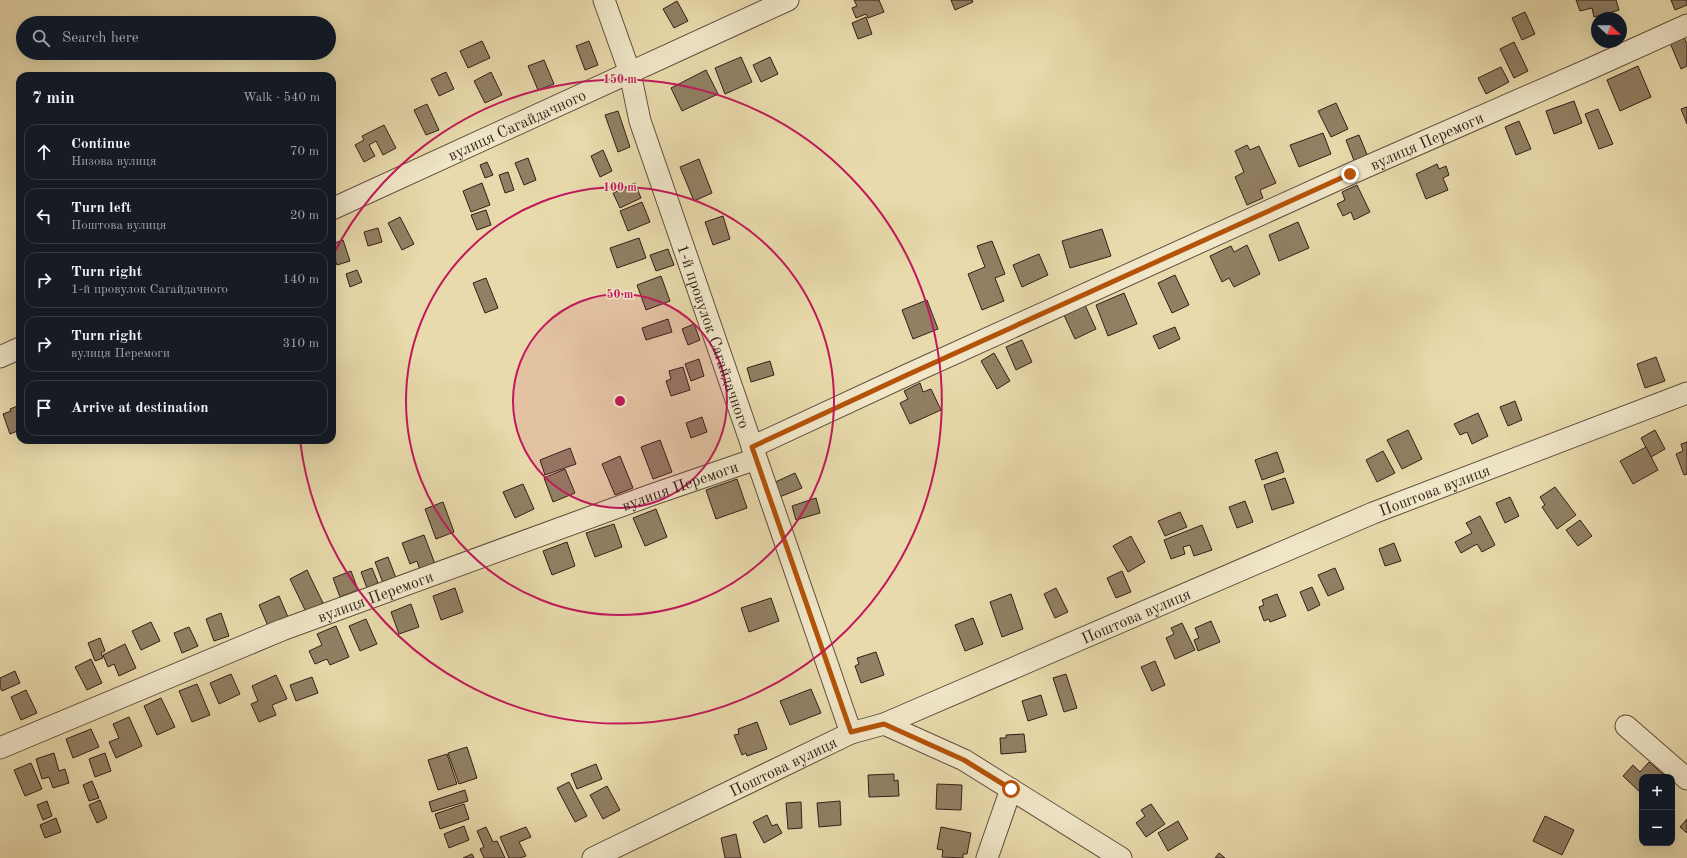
<!DOCTYPE html>
<html lang="en">
<head>
<meta charset="utf-8">
<style>
  body { margin:0; font-family:"Old Standard TT",serif; background:#242831; color:#f1f3f6 }
  .controls { position:absolute; right:12px; bottom:12px; display:grid; overflow:hidden; border-radius:8px; box-shadow:0 4px 16px #0002 }
  .controls button { width:36px; height:36px; display:grid; place-items:center; padding:0; border:0; border-bottom:1px solid #363941; background:#171b24; color:#f1f3f6; font:20px sans-serif }
  .compass { position:absolute; left:1591px; top:12px; width:36px; height:36px; border-radius:50%; background:#171b24; box-shadow:0 4px 16px #0002; rotate:112deg }
  .stop { position:absolute; width:12px; height:12px; margin:-9px; border:3px solid #b45309; border-radius:50%; background:#fff }
  .stop.end { background:#b45309; border-color:#fff; box-shadow:0 1px 4px #0008 }
  .list { margin:0; padding:0; list-style:none }
  h2 { display:flex; justify-content:space-between; align-items:center; height:52px; margin:0; padding:0 16px; font-size:17px }
  h2 small { font-size:13px; font-weight:400; color:#9ea1a6 }
  .list li { display:grid; grid-template-columns:26px 1fr auto; gap:12px; align-items:center; box-sizing:border-box; height:56px; margin:0 8px 8px; padding:0 8px; border:1px solid #363941; border-radius:12px }
  .list b { display:block; font-size:15px; white-space:nowrap }
  .list p { margin:0; font-size:13px; white-space:nowrap; color:#9ea1a6 }
  .list em { font-size:13px; font-style:normal; color:#9ea1a6 }
  .icon { flex:none; width:22px; height:22px; fill:none; stroke:currentColor; stroke-width:2; stroke-linecap:round; stroke-linejoin:round }
  .map { position:relative; flex:none; width:1687px; height:858px; overflow:hidden }
  .search { position:absolute; background:#171b24; box-shadow:0 4px 16px #0002; left:16px; top:16px; width:320px; height:44px; display:flex; align-items:center; gap:10px; box-sizing:border-box; padding:0 14px; border-radius:22px; color:#9ea1a6; font-size:15px }
  .panel { position:absolute; background:#171b24; box-shadow:0 4px 16px #0002; left:16px; top:72px; width:320px; height:372px; border-radius:12px }
  .map>svg:first-child { display:block }
</style>
</head>
<body>
<div class="map">
<svg width="1687" height="858" viewBox="0 0 1687 858">
  <rect width="100%" height="100%" fill="#e8daac"/>
  <filter id="stains"><feTurbulence type="fractalNoise" baseFrequency=".005" numOctaves="4"/><feColorMatrix values="0 0 0 0 .2 0 0 0 0 .09 0 0 0 0 .02 0 0 0 .5 -.17"/></filter>
  <radialGradient id="worn" r=".72"><stop offset=".6" stop-color="#630" stop-opacity="0"/><stop offset="1" stop-color="#630" stop-opacity=".3"/></radialGradient>
  <!-- building -->
  <g fill="#918064" stroke="#321f17">
    <path d="M 854,0 L 879,0 L 884,12 L 868,18 L 866,14 L 856,18 L 852,8 L 857,6 Z"/>
    <path d="M 951,0 L 972,0 L 973,2 L 955,10 Z"/>
    <path d="M 1576,0 L 1616,0 L 1619,10 L 1594,17 L 1592,8 L 1580,11 Z"/>
    <path d="M 1671,0 L 1687,0 L 1687,5 L 1675,10 Z"/>
    <path d="M 677,1 L 688,21 L 674,28 L 663,9 Z"/>
    <path d="M 1525,12 L 1535,34 L 1522,40 L 1512,18 Z"/>
    <path d="M 866,17 L 872,34 L 858,39 L 852,23 Z"/>
    <path d="M 1684,37 L 1687,44 L 1687,66 L 1681,69 L 1670,43 Z"/>
    <path d="M 482,41 L 490,58 L 468,68 L 460,51 Z"/>
    <path d="M 589,41 L 598,65 L 585,70 L 576,46 Z"/>
    <path d="M 1514,42 L 1528,71 L 1514,78 L 1500,49 Z"/>
    <path d="M 741,57 L 752,82 L 725,94 L 715,68 Z"/>
    <path d="M 770,57 L 778,74 L 761,82 L 753,65 Z"/>
    <path d="M 544,60 L 554,84 L 538,90 L 528,66 Z"/>
    <path d="M 1638,66 L 1651,97 L 1620,111 L 1607,80 Z"/>
    <path d="M 1501,67 L 1509,82 L 1486,94 L 1478,78 Z"/>
    <path d="M 706,70 L 718,94 L 682,111 L 671,88 Z"/>
    <path d="M 446,72 L 454,89 L 439,96 L 431,79 Z"/>
    <path d="M 491,72 L 502,95 L 485,103 L 474,81 Z"/>
    <path d="M 1574,101 L 1582,123 L 1554,134 L 1546,111 Z"/>
    <path d="M 1336,103 L 1348,129 L 1331,137 L 1318,111 Z"/>
    <path d="M 427,104 L 439,130 L 426,135 L 414,110 Z"/>
    <path d="M 1687,107 L 1687,124 L 1681,109 Z"/>
    <path d="M 1598,109 L 1613,144 L 1599,149 L 1585,114 Z"/>
    <path d="M 618,111 L 630,147 L 618,152 L 605,115 Z"/>
    <path d="M 1519,121 L 1531,149 L 1516,155 L 1505,127 Z"/>
    <path d="M 384,125 L 396,148 L 383,155 L 376,141 L 369,145 L 375,156 L 364,162 L 355,145 L 364,140 L 362,136 Z"/>
    <path d="M 1323,133 L 1331,154 L 1299,167 L 1290,145 Z"/>
    <path d="M 1359,135 L 1368,157 L 1355,163 L 1346,140 Z"/>
    <path d="M 1247,145 L 1250,150 L 1259,146 L 1276,183 L 1260,190 L 1263,198 L 1247,205 L 1235,177 L 1244,172 L 1235,151 Z"/>
    <path d="M 603,150 L 612,171 L 600,177 L 591,156 Z"/>
    <path d="M 528,158 L 536,180 L 524,185 L 515,163 Z"/>
    <path d="M 699,159 L 712,193 L 694,201 L 680,167 Z"/>
    <path d="M 487,162 L 493,175 L 485,178 L 480,165 Z"/>
    <path d="M 1437,164 L 1439,169 L 1446,166 L 1449,175 L 1443,178 L 1448,190 L 1426,199 L 1416,174 Z"/>
    <path d="M 508,172 L 514,190 L 505,193 L 499,175 Z"/>
    <path d="M 482,183 L 490,205 L 471,212 L 463,191 Z"/>
    <path d="M 635,183 L 641,198 L 620,208 L 613,193 Z"/>
    <path d="M 1357,185 L 1370,212 L 1354,220 L 1351,212 L 1343,216 L 1337,204 L 1345,200 L 1342,192 Z"/>
    <path d="M 642,202 L 650,222 L 628,231 L 620,211 Z"/>
    <path d="M 486,210 L 491,225 L 477,230 L 471,215 Z"/>
    <path d="M 723,216 L 730,239 L 713,245 L 705,222 Z"/>
    <path d="M 400,217 L 414,244 L 402,250 L 388,223 Z"/>
    <path d="M 1298,222 L 1309,248 L 1279,261 L 1269,235 Z"/>
    <path d="M 378,228 L 382,242 L 368,246 L 364,232 Z"/>
    <path d="M 1102,229 L 1111,256 L 1070,268 L 1062,241 Z"/>
    <path d="M 639,238 L 646,258 L 617,268 L 610,248 Z"/>
    <path d="M 343,240 L 350,261 L 337,265 L 332,251 L 332,244 Z"/>
    <path d="M 992,241 L 1005,274 L 995,278 L 1004,301 L 982,310 L 968,274 L 985,267 L 977,246 Z"/>
    <path d="M 1247,245 L 1260,274 L 1234,287 L 1229,278 L 1222,282 L 1210,256 L 1231,246 L 1234,252 Z"/>
    <path d="M 668,249 L 674,265 L 656,271 L 650,255 Z"/>
    <path d="M 1039,254 L 1048,275 L 1022,287 L 1013,265 Z"/>
    <path d="M 357,270 L 362,282 L 350,287 L 346,274 Z"/>
    <path d="M 1175,275 L 1189,305 L 1172,313 L 1158,283 Z"/>
    <path d="M 661,276 L 670,301 L 646,310 L 637,285 Z"/>
    <path d="M 486,278 L 498,308 L 485,313 L 473,283 Z"/>
    <path d="M 1124,293 L 1137,324 L 1108,336 L 1096,305 Z"/>
    <path d="M 927,300 L 938,329 L 913,339 L 902,310 Z"/>
    <path d="M 1084,303 L 1096,329 L 1075,339 L 1063,313 Z"/>
    <path d="M 668,319 L 672,332 L 646,340 L 642,328 Z"/>
    <path d="M 694,324 L 700,340 L 688,345 L 682,329 Z"/>
    <path d="M 1175,327 L 1180,339 L 1159,349 L 1153,336 Z"/>
    <path d="M 1022,340 L 1032,362 L 1016,370 L 1006,347 Z"/>
    <path d="M 994,353 L 1010,381 L 997,389 L 981,361 Z"/>
    <path d="M 1656,357 L 1665,381 L 1645,388 L 1637,364 Z"/>
    <path d="M 699,359 L 704,376 L 691,381 L 685,364 Z"/>
    <path d="M 770,361 L 774,375 L 751,382 L 747,368 Z"/>
    <path d="M 683,367 L 690,390 L 671,396 L 666,381 L 671,379 L 669,371 Z"/>
    <path d="M 920,383 L 923,392 L 931,389 L 941,410 L 910,424 L 900,403 L 908,399 L 904,391 Z"/>
    <path d="M 19,401 L 20,401 L 20,430 L 10,434 L 3,414 L 11,411 L 10,409 L 20,405 Z"/>
    <path d="M 1515,401 L 1522,420 L 1508,426 L 1500,407 Z"/>
    <path d="M 1478,413 L 1488,436 L 1472,444 L 1467,432 L 1460,435 L 1454,424 Z"/>
    <path d="M 702,417 L 707,432 L 691,438 L 686,423 Z"/>
    <path d="M 1408,430 L 1422,459 L 1402,469 L 1387,440 Z"/>
    <path d="M 1655,430 L 1665,449 L 1651,457 L 1641,438 Z"/>
    <path d="M 660,440 L 672,472 L 653,479 L 641,447 Z"/>
    <path d="M 1687,442 L 1687,474 L 1684,475 L 1676,454 L 1683,451 L 1681,444 Z"/>
    <path d="M 1646,447 L 1658,470 L 1633,484 L 1620,461 Z"/>
    <path d="M 570,448 L 576,464 L 545,475 L 540,460 Z"/>
    <path d="M 1383,451 L 1395,473 L 1377,482 L 1366,460 Z"/>
    <path d="M 1277,452 L 1284,472 L 1262,480 L 1255,460 Z"/>
    <path d="M 620,456 L 633,488 L 615,495 L 602,464 Z"/>
    <path d="M 565,469 L 575,493 L 553,502 L 544,478 Z"/>
    <path d="M 795,473 L 802,488 L 777,498 L 771,484 Z"/>
    <path d="M 1285,478 L 1294,503 L 1272,510 L 1264,485 Z"/>
    <path d="M 737,479 L 747,508 L 716,519 L 706,490 Z"/>
    <path d="M 523,484 L 534,509 L 515,518 L 503,492 Z"/>
    <path d="M 1555,487 L 1576,515 L 1557,529 L 1542,507 L 1545,505 L 1540,497 Z"/>
    <path d="M 1510,497 L 1519,516 L 1505,523 L 1496,503 Z"/>
    <path d="M 816,498 L 820,513 L 796,520 L 792,506 Z"/>
    <path d="M 1245,501 L 1253,522 L 1237,528 L 1229,507 Z"/>
    <path d="M 443,502 L 454,532 L 436,539 L 425,509 Z"/>
    <path d="M 656,509 L 667,537 L 645,546 L 633,518 Z"/>
    <path d="M 1180,512 L 1187,527 L 1165,536 L 1158,521 Z"/>
    <path d="M 1480,516 L 1495,545 L 1482,552 L 1477,544 L 1461,553 L 1455,542 L 1472,533 L 1466,523 Z"/>
    <path d="M 1580,520 L 1592,536 L 1578,546 L 1566,530 Z"/>
    <path d="M 614,524 L 622,547 L 595,557 L 586,533 Z"/>
    <path d="M 1202,525 L 1212,550 L 1194,556 L 1190,545 L 1183,547 L 1185,554 L 1171,559 L 1164,540 Z"/>
    <path d="M 424,535 L 435,564 L 420,570 L 417,561 L 410,564 L 402,543 Z"/>
    <path d="M 1131,536 L 1145,562 L 1128,572 L 1113,546 Z"/>
    <path d="M 567,542 L 575,566 L 552,575 L 543,551 Z"/>
    <path d="M 1394,543 L 1401,561 L 1385,566 L 1379,549 Z"/>
    <path d="M 388,557 L 396,578 L 383,583 L 375,562 Z"/>
    <path d="M 372,568 L 378,583 L 367,588 L 361,572 Z"/>
    <path d="M 1335,568 L 1344,589 L 1328,596 L 1318,575 Z"/>
    <path d="M 307,570 L 323,603 L 306,612 L 290,579 Z"/>
    <path d="M 351,571 L 358,590 L 340,597 L 333,578 Z"/>
    <path d="M 1122,571 L 1131,592 L 1116,598 L 1107,578 Z"/>
    <path d="M 1312,587 L 1320,605 L 1308,611 L 1300,592 Z"/>
    <path d="M 455,588 L 463,612 L 441,620 L 433,596 Z"/>
    <path d="M 1056,588 L 1068,612 L 1055,618 L 1044,594 Z"/>
    <path d="M 1011,594 L 1023,629 L 1002,637 L 990,602 Z"/>
    <path d="M 1277,594 L 1286,616 L 1270,622 L 1269,619 L 1264,621 L 1259,607 L 1264,605 L 1262,600 Z"/>
    <path d="M 279,596 L 288,617 L 268,626 L 259,605 Z"/>
    <path d="M 771,598 L 779,621 L 749,632 L 741,608 Z"/>
    <path d="M 411,604 L 419,627 L 399,634 L 391,612 Z"/>
    <path d="M 221,613 L 229,636 L 214,641 L 206,619 Z"/>
    <path d="M 973,618 L 983,644 L 965,651 L 955,625 Z"/>
    <path d="M 366,619 L 377,644 L 360,651 L 349,626 Z"/>
    <path d="M 1211,621 L 1220,642 L 1198,651 L 1194,640 L 1199,638 L 1195,628 Z"/>
    <path d="M 151,622 L 160,641 L 141,650 L 132,631 Z"/>
    <path d="M 1182,623 L 1195,650 L 1175,659 L 1166,638 L 1174,634 L 1171,628 Z"/>
    <path d="M 336,626 L 349,657 L 330,665 L 327,659 L 315,664 L 309,651 L 322,645 L 317,634 Z"/>
    <path d="M 189,627 L 198,646 L 182,653 L 174,633 Z"/>
    <path d="M 100,638 L 105,651 L 101,653 L 103,658 L 95,661 L 88,643 Z"/>
    <path d="M 125,644 L 136,668 L 119,676 L 114,664 L 108,667 L 103,655 Z"/>
    <path d="M 876,652 L 884,675 L 861,683 L 855,666 L 859,664 L 857,658 Z"/>
    <path d="M 91,659 L 102,683 L 87,690 L 75,667 Z"/>
    <path d="M 1155,661 L 1165,685 L 1152,691 L 1141,667 Z"/>
    <path d="M 15,671 L 20,683 L 2,691 L 0,687 L 0,678 Z"/>
    <path d="M 231,674 L 240,694 L 219,704 L 210,683 Z"/>
    <path d="M 1066,674 L 1077,708 L 1064,712 L 1053,678 Z"/>
    <path d="M 276,675 L 287,699 L 272,705 L 276,715 L 259,722 L 251,704 L 258,701 L 252,686 Z"/>
    <path d="M 312,677 L 318,693 L 296,701 L 290,685 Z"/>
    <path d="M 197,684 L 210,715 L 192,722 L 179,691 Z"/>
    <path d="M 811,689 L 821,713 L 790,725 L 780,701 Z"/>
    <path d="M 26,690 L 37,713 L 21,720 L 11,697 Z"/>
    <path d="M 1041,695 L 1047,715 L 1028,721 L 1022,701 Z"/>
    <path d="M 161,698 L 175,727 L 157,735 L 144,706 Z"/>
    <path d="M 129,717 L 142,746 L 116,758 L 109,742 L 119,738 L 113,724 Z"/>
    <path d="M 757,722 L 767,749 L 747,756 L 746,753 L 742,755 L 734,735 L 739,734 L 738,729 Z"/>
    <path d="M 91,729 L 99,747 L 73,758 L 66,739 Z"/>
    <path d="M 1024,734 L 1026,752 L 1001,754 L 1000,738 L 1006,738 L 1006,735 Z"/>
    <path d="M 467,747 L 477,778 L 459,784 L 448,753 Z"/>
    <path d="M 54,753 L 59,771 L 65,769 L 69,783 L 53,788 L 49,777 L 42,779 L 36,759 Z"/>
    <path d="M 105,753 L 111,771 L 95,777 L 89,759 Z"/>
    <path d="M 447,754 L 457,784 L 438,790 L 428,760 Z"/>
    <path d="M 1649,762 L 1664,775 L 1663,777 L 1642,777 L 1642,794 L 1623,776 L 1633,765 L 1640,772 Z"/>
    <path d="M 31,763 L 42,789 L 25,796 L 14,770 Z"/>
    <path d="M 596,764 L 602,779 L 577,789 L 571,774 Z"/>
    <path d="M 894,774 L 894,781 L 898,780 L 899,796 L 869,797 L 868,775 Z"/>
    <path d="M 92,781 L 99,798 L 89,801 L 83,785 Z"/>
    <path d="M 569,782 L 587,816 L 575,822 L 557,788 Z"/>
    <path d="M 937,784 L 962,785 L 961,810 L 936,809 Z"/>
    <path d="M 607,786 L 620,810 L 603,819 L 590,795 Z"/>
    <path d="M 465,790 L 468,801 L 432,812 L 429,802 Z"/>
    <path d="M 100,800 L 107,818 L 97,823 L 89,805 Z"/>
    <path d="M 47,801 L 52,816 L 43,820 L 37,805 Z"/>
    <path d="M 840,801 L 841,825 L 819,827 L 817,803 Z"/>
    <path d="M 801,802 L 802,828 L 788,829 L 786,803 Z"/>
    <path d="M 464,804 L 469,819 L 440,829 L 435,814 Z"/>
    <path d="M 1151,804 L 1165,824 L 1146,837 L 1136,823 L 1145,816 L 1141,810 Z"/>
    <path d="M 767,815 L 772,826 L 777,824 L 782,833 L 764,843 L 753,822 Z"/>
    <path d="M 1545,816 L 1574,830 L 1562,855 L 1533,841 Z"/>
    <path d="M 56,818 L 61,832 L 45,838 L 40,825 Z"/>
    <path d="M 1687,819 L 1687,833 L 1680,827 Z"/>
    <path d="M 1178,821 L 1188,839 L 1168,851 L 1158,833 Z"/>
    <path d="M 464,826 L 469,840 L 449,848 L 444,834 Z"/>
    <path d="M 486,827 L 493,842 L 497,841 L 505,858 L 484,858 L 480,849 L 484,847 L 477,831 Z"/>
    <path d="M 526,827 L 531,837 L 519,842 L 526,856 L 520,858 L 509,858 L 500,837 Z"/>
    <path d="M 941,827 L 971,833 L 967,854 L 963,854 L 963,858 L 942,857 L 943,850 L 937,849 Z"/>
    <path d="M 736,834 L 741,858 L 725,858 L 721,838 Z"/>
    <path d="M 1219,853 L 1225,858 L 1215,858 Z"/>
    <path d="M 472,854 L 474,858 L 463,858 Z"/>
  </g>
  <g fill="none" stroke-linecap="round" stroke-linejoin="round">
    <!-- minor casing -->
    <g stroke="#604e3c" stroke-width="23">
      <g id="minor">
        <path id="s1" d="M 604,0 L 630,73 L 640,121 L 851,733"/>
        <path id="s2" d="M 332,209 L 788,0"/>
        <path d="M 0,357 L 20,348"/>
        <path id="s3" d="M 752,447 L 907,375 L 1350,174 L 1594,67 L 1687,25"/>
        <path d="M 884,724 L 964,760 L 1121,858"/>
        <path d="M 1626,726 L 1687,779"/>
        <path id="s4" d="M 0,748 L 282,630 L 651,495 L 756,459"/>
        <path id="s5" d="M 593,858 L 851,733 L 884,724 L 1373,513 L 1687,393"/>
        <path d="M 987,858 L 1011,789"/>
      </g>
    </g>
    <!-- minor -->
    <use href="#minor" stroke="#f0e7c9" stroke-width="21"/>
  </g>
  <g fill="none" stroke-linecap="round" stroke-linejoin="round">
    <!-- route -->
    <path stroke="#b45309" stroke-width="5" d="M 1011,789 L 964,760 L 884,724 L 851,732 L 752,447 L 907,375 L 1350,174"/>
  </g>
  <!-- distance rings -->
  <circle cx="620" cy="401" r="107" fill="#c2185b" fill-opacity=".12"/>
  <g fill="none" stroke="#c2185b" stroke-width="2">
    <circle cx="620" cy="401" r="107"/>
    <circle cx="620" cy="401" r="214"/>
    <path d="M333 255A322 322 0 1 1 300 440"/>
  </g>
  <g text-anchor="middle" stroke-width="3" stroke-linejoin="round" paint-order="stroke">
    <!-- street labels -->
    <g font-size="16" fill="#321f17" stroke="#f0e7c9">
      <text dy="6" stroke="none"><textPath href="#s2" startOffset="203">вулиця Сагайдачного</textPath></text>
      <text dy="6" stroke="none"><textPath href="#s3" startOffset="741">вулиця Перемоги</textPath></text>
      <text dy="6" stroke="none"><textPath href="#s1" startOffset="354">1-й провулок Сагайдачного</textPath></text>
      <text dy="6" stroke="none"><textPath href="#s4" startOffset="729">вулиця Перемоги</textPath></text>
      <text dy="6" stroke="none"><textPath href="#s5" startOffset="919">Поштова вулиця</textPath></text>
      <text dy="6" stroke="none"><textPath href="#s4" startOffset="405">вулиця Перемоги</textPath></text>
      <text dy="6" stroke="none"><textPath href="#s5" startOffset="595">Поштова вулиця</textPath></text>
      <text dy="6" stroke="none"><textPath href="#s5" startOffset="211">Поштова вулиця</textPath></text>
    </g>
  </g>
  <circle cx="620" cy="401" r="6" fill="#c2185b" stroke="#f0e7c9" stroke-width="2"/>
  <g font-size="12" text-anchor="middle" font-weight="bold" fill="#c2185b" stroke="#f0e7c9" stroke-width="3" stroke-linejoin="round" paint-order="stroke">
    <text x="620" y="83">150 m</text>
    <text x="620" y="191">100 m</text>
    <text x="620" y="298">50 m</text>
  </g>
  <rect width="100%" height="100%" filter="url(#stains)"/>
  <rect width="100%" height="100%" fill="url(#worn)"/>
</svg>
<div class="controls">
<button>+</button>
<button>−</button>
</div>
<svg class="compass" viewBox="-18 -18 36 36"><path d="M0-13l5 13h-10z" fill="#e53935"/><path d="M0 13l5-13h-10z" fill="#9ea1a6"/></svg>
<div class="stop" style="left:1011px;top:789px"></div>
<div class="stop end" style="left:1350px;top:174px"></div>
<div class="search"><svg class="icon" aria-label="search" viewBox="0 0 24 24"><circle cx="10" cy="10" r="6"/><path d="M15 15l6 6"/></svg>Search here</div>
<section class="panel">
<h2>7 min<small>Walk · 540 m</small></h2>
<ul class="list">
<li><svg class="icon" aria-label="ahead" viewBox="0 0 24 24"><path d="M12 20V5M6 11l6-6 6 6"/></svg><div><b>Continue</b><p>Низова вулиця</p></div><em>70 m</em></li>
<li><svg class="icon" aria-label="left" viewBox="0 0 24 24"><path d="M17 20v-9H6M10 6l-5 5 5 5"/></svg><div><b>Turn left</b><p>Поштова вулиця</p></div><em>20 m</em></li>
<li><svg class="icon" aria-label="right" viewBox="0 0 24 24"><path d="M7 20v-9h11M14 6l5 5-5 5"/></svg><div><b>Turn right</b><p>1-й провулок Сагайдачного</p></div><em>140 m</em></li>
<li><svg class="icon" aria-label="right" viewBox="0 0 24 24"><path d="M7 20v-9h11M14 6l5 5-5 5"/></svg><div><b>Turn right</b><p>вулиця Перемоги</p></div><em>310 m</em></li>
<li><svg class="icon" aria-label="arrive" viewBox="0 0 24 24"><path d="M6 21V4h12l-3 4 3 4H6"/></svg><div><b>Arrive at destination</b></div></li>
</ul>
</section>
</div>
</body>
</html>
